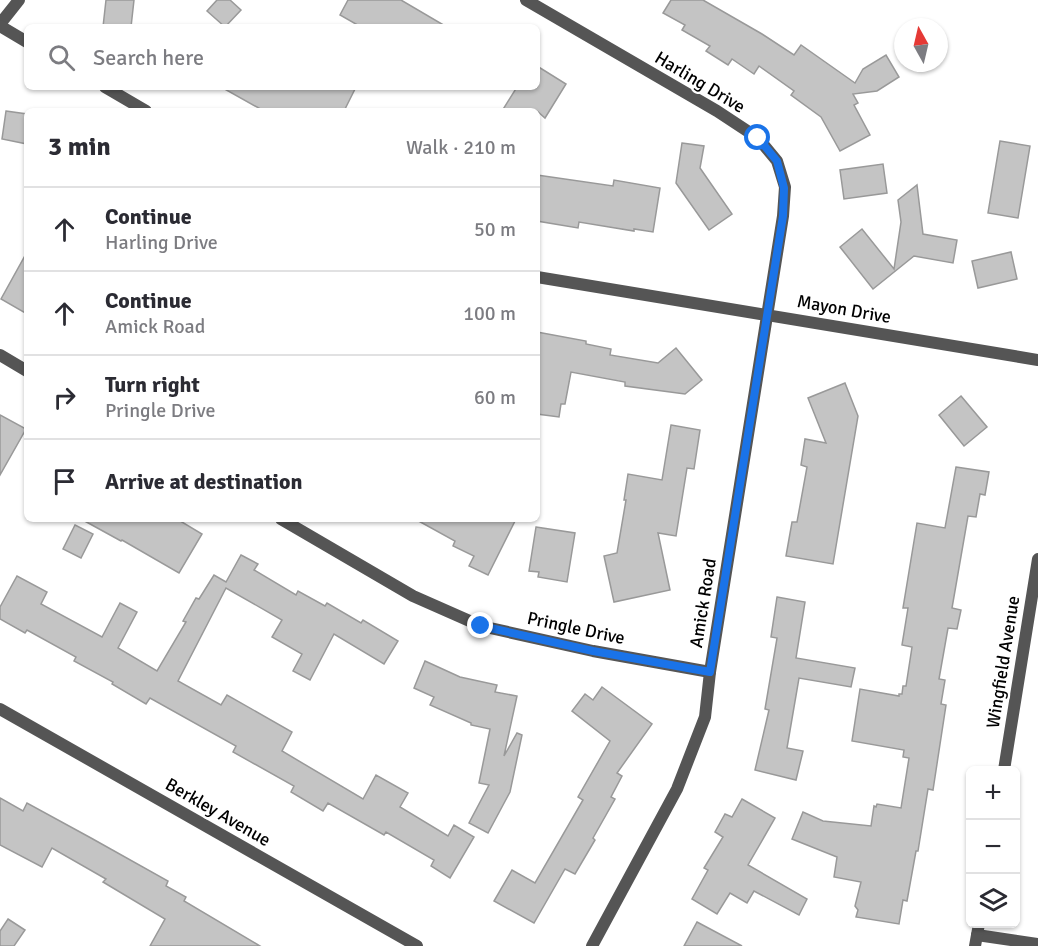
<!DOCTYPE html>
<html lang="en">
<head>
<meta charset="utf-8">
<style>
  body { margin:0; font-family:Signika,sans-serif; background:#f2f2f3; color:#2b2b33 }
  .controls { position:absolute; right:18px; bottom:18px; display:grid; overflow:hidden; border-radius:9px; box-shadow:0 2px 4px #0004 }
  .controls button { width:54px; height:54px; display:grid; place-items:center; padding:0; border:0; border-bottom:2px solid #e1e1e2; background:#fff; color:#2b2b33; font:30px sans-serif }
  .compass { position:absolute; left:894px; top:18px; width:54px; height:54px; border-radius:50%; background:#fff; box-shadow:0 2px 4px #0004; rotate:352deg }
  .stop { position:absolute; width:18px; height:18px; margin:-14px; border:4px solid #1a73e8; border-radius:50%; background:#fff }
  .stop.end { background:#1a73e8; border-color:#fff; box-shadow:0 2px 6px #0008 }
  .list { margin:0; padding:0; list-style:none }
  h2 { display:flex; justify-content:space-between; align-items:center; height:78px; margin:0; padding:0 24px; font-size:26px }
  h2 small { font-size:20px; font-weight:400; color:#7c7c81 }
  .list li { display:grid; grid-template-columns:39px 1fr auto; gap:18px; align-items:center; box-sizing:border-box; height:84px; padding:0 24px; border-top:2px solid #e1e1e2 }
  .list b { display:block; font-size:22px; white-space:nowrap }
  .list p { margin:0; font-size:20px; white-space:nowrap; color:#7c7c81 }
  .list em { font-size:20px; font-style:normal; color:#7c7c81 }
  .icon { flex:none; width:33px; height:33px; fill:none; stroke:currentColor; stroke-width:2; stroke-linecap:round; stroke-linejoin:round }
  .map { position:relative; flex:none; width:1038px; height:946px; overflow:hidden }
  .search { position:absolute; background:#fff; box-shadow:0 2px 4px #0004; left:24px; top:24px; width:516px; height:66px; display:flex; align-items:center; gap:15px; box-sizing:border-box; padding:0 21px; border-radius:9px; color:#7c7c81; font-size:22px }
  .panel { position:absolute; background:#fff; box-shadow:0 2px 4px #0004; left:24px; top:108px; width:516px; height:414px; border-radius:9px }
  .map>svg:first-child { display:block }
</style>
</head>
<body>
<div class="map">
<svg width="1038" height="946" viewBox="0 0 1038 946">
  <rect width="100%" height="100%" fill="#fff"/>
  <!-- building -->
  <g fill="#c4c4c4" stroke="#999" stroke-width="1.5">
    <path d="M 106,0 L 134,0 L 131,27 L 103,27 Z"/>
    <path d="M 217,0 L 230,0 L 241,10 L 225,27 L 207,11 Z"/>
    <path d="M 348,0 L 401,0 L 447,27 L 361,27 L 340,15 Z"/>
    <path d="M 671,0 L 703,0 L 762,34 L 794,55 L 801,45 L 855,83 L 863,69 L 886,55 L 899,77 L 877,91 L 853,94 L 858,103 L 854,105 L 870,135 L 840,151 L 821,117 L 791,95 L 794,91 L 759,66 L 754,74 L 732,59 L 728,65 L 706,51 L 710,46 L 682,30 L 685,25 L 663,13 Z"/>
    <path d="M 537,66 L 566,84 L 545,118 L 537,111 L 502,111 L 517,87 L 537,87 Z"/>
    <path d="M 221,87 L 356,87 L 344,111 L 264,111 Z"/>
    <path d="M 6,111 L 27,114 L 27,144 L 2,139 Z"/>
    <path d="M 1000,141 L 1030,146 L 1018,218 L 988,213 Z"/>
    <path d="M 682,143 L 704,146 L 700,168 L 732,214 L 709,230 L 676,183 Z"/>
    <path d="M 883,164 L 887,193 L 844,199 L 840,170 Z"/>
    <path d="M 537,175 L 613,186 L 614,180 L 660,188 L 653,232 L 634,229 L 634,231 L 579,222 L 578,228 L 537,221 Z"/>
    <path d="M 917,185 L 923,234 L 957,240 L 953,263 L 914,256 L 873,289 L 840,247 L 862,229 L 894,269 L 901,222 L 898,200 Z"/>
    <path d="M 27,252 L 27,314 L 1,299 Z"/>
    <path d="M 1011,252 L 1017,279 L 978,288 L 972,261 Z"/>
    <path d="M 537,332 L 586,341 L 586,344 L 611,349 L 610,355 L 658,363 L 676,348 L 702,380 L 685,394 L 625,386 L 625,382 L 571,372 L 565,404 L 561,404 L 559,417 L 537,414 Z"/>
    <path d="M 845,383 L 858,416 L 833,564 L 786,556 L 792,522 L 797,522 L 807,467 L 801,465 L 805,439 L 826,443 L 808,398 Z"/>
    <path d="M 961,396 L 987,427 L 964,446 L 939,415 Z"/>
    <path d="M 0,415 L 26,429 L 0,475 Z"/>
    <path d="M 671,425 L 700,430 L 694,469 L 687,468 L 676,536 L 658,533 L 670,590 L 614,602 L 604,556 L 617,553 L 626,500 L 624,500 L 628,474 L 662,480 Z"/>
    <path d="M 956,467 L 989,472 L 985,495 L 980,494 L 976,517 L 968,516 L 952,608 L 961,610 L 957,629 L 948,628 L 939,679 L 945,680 L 941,704 L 946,705 L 933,790 L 928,789 L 918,851 L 916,851 L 907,901 L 903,900 L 899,924 L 856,917 L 858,910 L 855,906 L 861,882 L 834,877 L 837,857 L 792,839 L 803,812 L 823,821 L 871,826 L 874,806 L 876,807 L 877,804 L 901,808 L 909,758 L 903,757 L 904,750 L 852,741 L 860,689 L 899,696 L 899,694 L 902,694 L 903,686 L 906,686 L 912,647 L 902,645 L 908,608 L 903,608 L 917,523 L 945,528 Z"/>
    <path d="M 81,519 L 177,519 L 202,534 L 179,573 L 122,540 L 121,541 Z"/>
    <path d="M 415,519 L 516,519 L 488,575 L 469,566 L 474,556 L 453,546 L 455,541 Z"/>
    <path d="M 75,525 L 93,534 L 81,558 L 63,549 Z"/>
    <path d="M 536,527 L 575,533 L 567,582 L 538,577 L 539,572 L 529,571 Z"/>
    <path d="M 241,555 L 258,564 L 254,570 L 296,595 L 298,591 L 325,606 L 327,603 L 361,623 L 363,620 L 398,641 L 384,664 L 334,634 L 310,680 L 293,671 L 302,654 L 272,637 L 282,620 L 226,588 L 178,681 L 221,705 L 227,695 L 292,732 L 282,751 L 363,799 L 376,775 L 408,793 L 400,807 L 448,836 L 454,825 L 474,837 L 450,878 L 431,866 L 434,860 L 386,832 L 384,835 L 328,803 L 323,811 L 291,792 L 294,786 L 233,752 L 236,746 L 150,698 L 146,704 L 112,684 L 113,682 L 74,661 L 76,657 L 27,630 L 25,633 L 0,619 L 0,607 L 17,576 L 47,592 L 41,604 L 102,637 L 120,603 L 137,612 L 118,648 L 157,671 L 186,622 L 183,621 L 196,598 L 199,599 L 214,575 L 226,582 Z"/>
    <path d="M 777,597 L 805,602 L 796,658 L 855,668 L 851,687 L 799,678 L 787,748 L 803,751 L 796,780 L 755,770 L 769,710 L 765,709 L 777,638 L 771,637 Z"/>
    <path d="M 425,661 L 460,677 L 497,685 L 495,692 L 517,696 L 504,756 L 517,733 L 522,735 L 510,792 L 488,833 L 469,823 L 489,785 L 479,783 L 490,729 L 471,725 L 471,723 L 430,705 L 434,697 L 414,688 Z"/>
    <path d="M 602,687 L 652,724 L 617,773 L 622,776 L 611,797 L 615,799 L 593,838 L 595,840 L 575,874 L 565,869 L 534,923 L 494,901 L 512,870 L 535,883 L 583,800 L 578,797 L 610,741 L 572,711 L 585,694 L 593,700 Z"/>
    <path d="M 0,798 L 23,811 L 27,803 L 91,838 L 168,881 L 166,886 L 186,897 L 184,901 L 260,946 L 150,946 L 165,919 L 103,882 L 106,879 L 52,848 L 42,867 L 0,845 Z"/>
    <path d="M 742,799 L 775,818 L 748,865 L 807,899 L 799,915 L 754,891 L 747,903 L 730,893 L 717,914 L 692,899 L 708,870 L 704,868 L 723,837 L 715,832 L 725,814 L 732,817 Z"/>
    <path d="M 8,919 L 25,930 L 14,946 L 0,946 L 0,931 Z"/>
    <path d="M 697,922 L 742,946 L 684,946 Z"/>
  </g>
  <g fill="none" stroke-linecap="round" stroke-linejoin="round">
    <!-- minor -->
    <g stroke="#555" stroke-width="12">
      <path d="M 526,0 L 717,111 L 758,138 L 777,161 L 785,187 L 783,216 L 710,672 L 705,717 L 677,789 L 592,946"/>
      <path d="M 0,24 L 19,0"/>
      <path d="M 0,26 L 27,42"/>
      <path d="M 105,87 L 146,111"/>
      <path d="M 537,277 L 1038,360"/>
      <path d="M 0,355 L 27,371"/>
      <path d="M 281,519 L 413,596 L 481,626 L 593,651 L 710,672"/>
      <path d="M 1004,770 L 1038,559"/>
      <path d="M 977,935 L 1038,944"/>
      <path d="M 975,946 L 979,924"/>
    </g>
    <!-- tertiary -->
    <path stroke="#555" stroke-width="12" d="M 0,709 L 417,946"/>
  </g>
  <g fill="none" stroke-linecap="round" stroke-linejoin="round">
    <!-- route -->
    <path stroke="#1a73e8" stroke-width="8" d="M 481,626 L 593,651 L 710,672 L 783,216 L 784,188 L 777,161 L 758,138"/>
  </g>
  <g text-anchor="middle" stroke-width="4.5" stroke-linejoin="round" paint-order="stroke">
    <!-- street labels -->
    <g font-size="18" fill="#000" stroke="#fff">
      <text transform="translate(700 82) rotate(31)" y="6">Harling Drive</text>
      <text transform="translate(844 309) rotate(10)" y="6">Mayon Drive</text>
      <text transform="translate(703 603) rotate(-81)" y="6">Amick Road</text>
      <text transform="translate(576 628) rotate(12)" y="6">Pringle Drive</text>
      <text transform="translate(1003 662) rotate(-81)" y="6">Wingfield Avenue</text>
      <text transform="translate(218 812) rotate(30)" y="6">Berkley Avenue</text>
    </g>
  </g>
</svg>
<div class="controls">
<button>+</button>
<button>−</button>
<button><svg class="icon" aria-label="layers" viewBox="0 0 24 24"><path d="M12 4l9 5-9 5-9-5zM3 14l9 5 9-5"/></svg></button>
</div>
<svg class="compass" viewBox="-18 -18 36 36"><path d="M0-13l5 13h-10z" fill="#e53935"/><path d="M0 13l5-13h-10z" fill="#7c7c81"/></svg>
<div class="stop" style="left:758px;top:138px"></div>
<div class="stop end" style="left:481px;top:626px"></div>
<div class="search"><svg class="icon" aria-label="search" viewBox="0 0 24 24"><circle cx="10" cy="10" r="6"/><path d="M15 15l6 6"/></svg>Search here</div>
<section class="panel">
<h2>3 min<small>Walk · 210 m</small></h2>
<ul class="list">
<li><svg class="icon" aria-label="ahead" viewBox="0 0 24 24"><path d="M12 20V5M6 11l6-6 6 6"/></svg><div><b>Continue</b><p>Harling Drive</p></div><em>50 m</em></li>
<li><svg class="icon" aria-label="ahead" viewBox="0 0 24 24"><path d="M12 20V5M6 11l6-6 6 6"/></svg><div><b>Continue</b><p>Amick Road</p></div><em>100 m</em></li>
<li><svg class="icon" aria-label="right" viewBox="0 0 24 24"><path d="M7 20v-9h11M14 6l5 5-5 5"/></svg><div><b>Turn right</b><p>Pringle Drive</p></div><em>60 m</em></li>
<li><svg class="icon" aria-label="arrive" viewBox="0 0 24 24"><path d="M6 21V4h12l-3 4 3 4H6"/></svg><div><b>Arrive at destination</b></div></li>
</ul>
</section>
</div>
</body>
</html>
